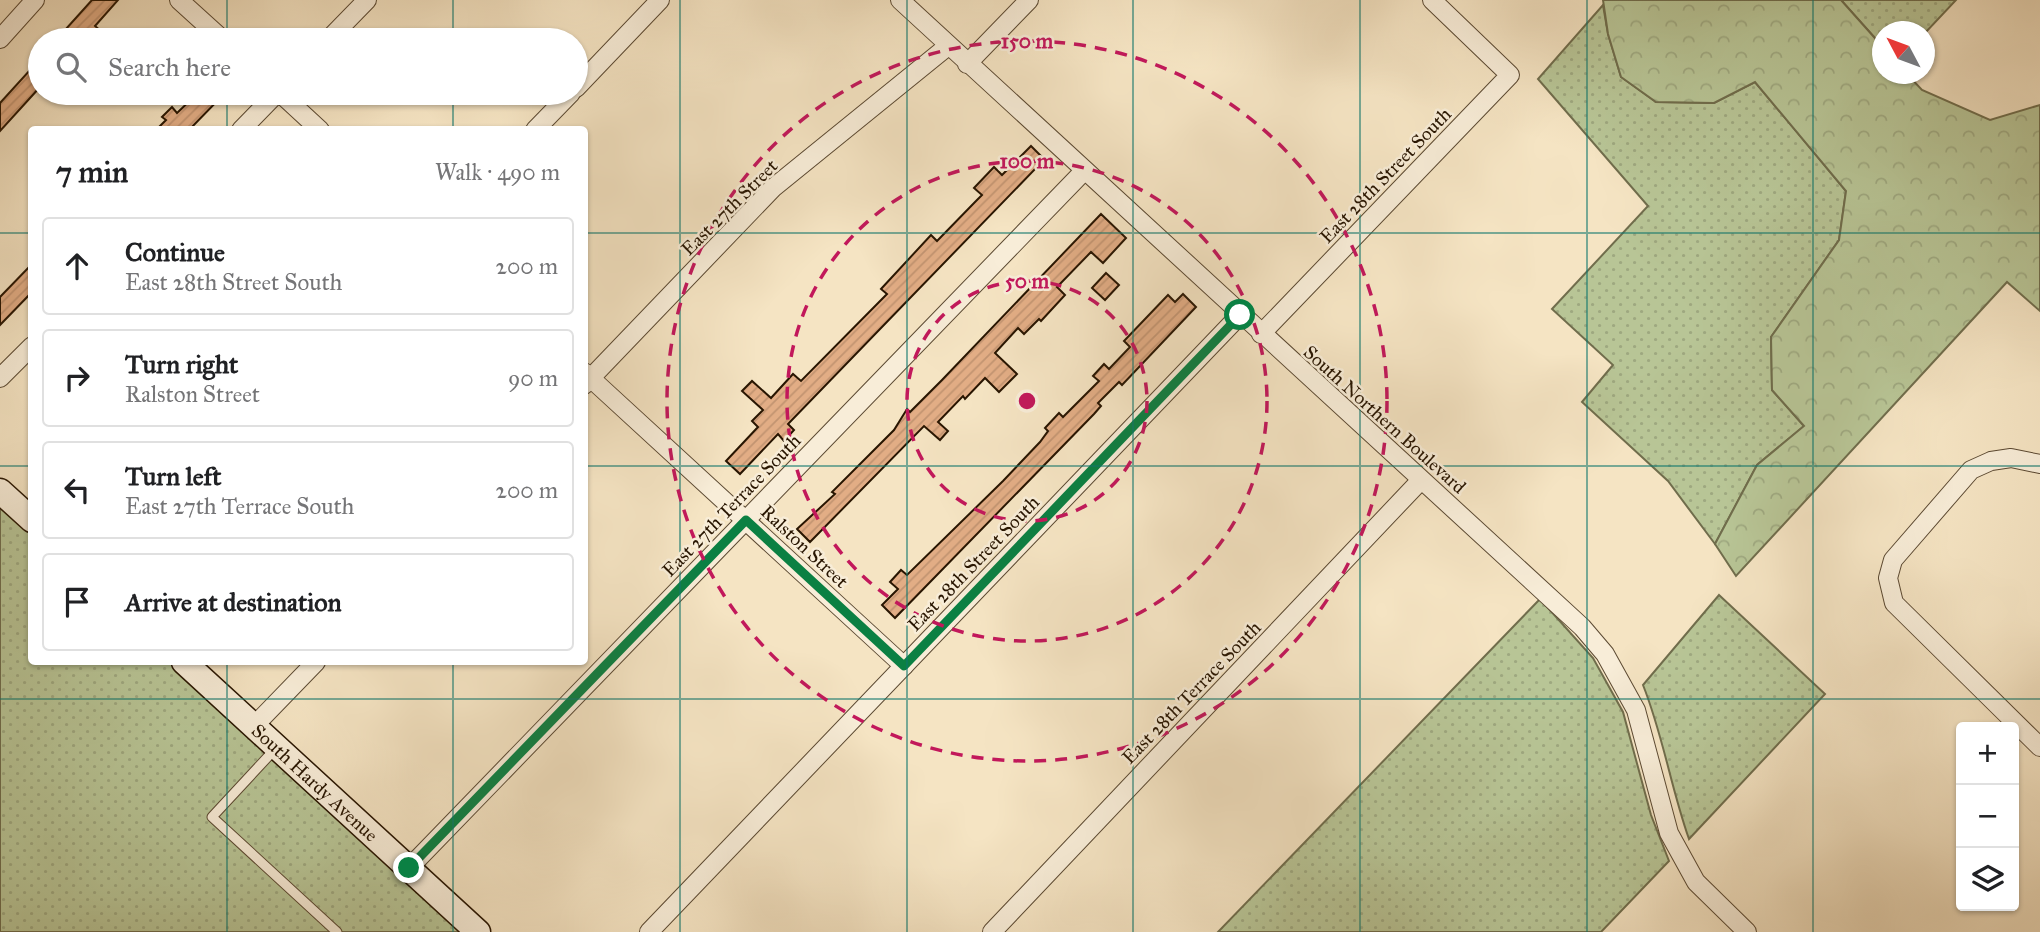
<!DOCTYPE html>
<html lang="en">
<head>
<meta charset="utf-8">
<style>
  body { margin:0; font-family:"IM FELL Great Primer",serif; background:#f6f6f6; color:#202124 }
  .controls { position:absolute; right:21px; bottom:21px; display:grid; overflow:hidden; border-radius:7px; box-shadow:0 2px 5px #0004 }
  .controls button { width:63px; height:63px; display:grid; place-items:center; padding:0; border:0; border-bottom:2px solid #e0e0e0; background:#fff; color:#202124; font:35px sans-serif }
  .compass { position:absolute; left:1872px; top:21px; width:63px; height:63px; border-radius:50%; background:#fff; box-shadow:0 2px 5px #0004; rotate:311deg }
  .stop { position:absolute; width:21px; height:21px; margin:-16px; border:5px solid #0b8043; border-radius:50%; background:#fff }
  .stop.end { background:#0b8043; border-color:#fff; box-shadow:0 2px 7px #0008 }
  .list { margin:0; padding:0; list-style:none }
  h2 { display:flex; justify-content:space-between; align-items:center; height:91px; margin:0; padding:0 28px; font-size:30px }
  h2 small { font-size:23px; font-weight:400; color:#757577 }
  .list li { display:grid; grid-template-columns:46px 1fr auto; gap:21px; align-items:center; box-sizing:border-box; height:98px; margin:0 14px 14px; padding:0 14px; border:2px solid #e0e0e0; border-radius:7px }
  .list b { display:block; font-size:26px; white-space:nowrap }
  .list p { margin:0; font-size:23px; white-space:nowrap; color:#757577 }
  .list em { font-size:23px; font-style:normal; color:#757577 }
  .icon { flex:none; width:38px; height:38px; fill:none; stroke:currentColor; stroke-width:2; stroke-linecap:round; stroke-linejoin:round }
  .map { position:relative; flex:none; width:2040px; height:932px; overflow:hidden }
  .search { position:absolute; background:#fff; box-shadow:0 2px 5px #0004; left:28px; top:28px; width:560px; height:77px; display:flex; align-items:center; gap:18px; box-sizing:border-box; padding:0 24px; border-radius:38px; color:#757577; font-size:26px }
  .panel { position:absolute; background:#fff; box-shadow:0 2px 5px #0004; left:28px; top:126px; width:560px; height:539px; border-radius:7px }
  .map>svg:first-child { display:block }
</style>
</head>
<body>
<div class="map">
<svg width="2040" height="932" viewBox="0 0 2040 932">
  <defs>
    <pattern id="grass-dots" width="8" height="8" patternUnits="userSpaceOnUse" patternTransform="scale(1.75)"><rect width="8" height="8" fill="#b8c596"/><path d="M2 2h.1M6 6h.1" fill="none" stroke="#9ea880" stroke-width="1.8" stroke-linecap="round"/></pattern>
    <pattern id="forest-crowns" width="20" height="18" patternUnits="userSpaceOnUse" patternTransform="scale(1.75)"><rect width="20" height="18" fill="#b8c596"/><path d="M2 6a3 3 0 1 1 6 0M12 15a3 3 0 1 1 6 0" fill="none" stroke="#9ea880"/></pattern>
    <pattern id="building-hatch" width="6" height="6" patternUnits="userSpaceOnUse" patternTransform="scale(1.75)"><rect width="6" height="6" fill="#e2ad85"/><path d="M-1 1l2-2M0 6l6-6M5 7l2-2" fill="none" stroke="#c29471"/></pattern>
  </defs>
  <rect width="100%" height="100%" fill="#f5e4c3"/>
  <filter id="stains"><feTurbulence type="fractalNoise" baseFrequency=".00286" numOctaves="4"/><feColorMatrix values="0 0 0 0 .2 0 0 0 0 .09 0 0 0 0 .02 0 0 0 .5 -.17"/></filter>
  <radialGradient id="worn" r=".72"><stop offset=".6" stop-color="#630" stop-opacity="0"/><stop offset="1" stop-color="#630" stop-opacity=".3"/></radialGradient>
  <!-- grass -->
  <g fill="url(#grass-dots)" stroke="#706d4c" stroke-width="2">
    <path d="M 1841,0 L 1956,0 L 1925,33 L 1882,32 L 1882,46 Z"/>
    <path d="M 1603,5 L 1608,34 L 1621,77 L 1656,102 L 1714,103 L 1755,82 L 1846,191 L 1839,240 L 1771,337 L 1772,390 L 1804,426 L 1757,465 L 1715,544 L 1668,481 L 1582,402 L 1613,365 L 1552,309 L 1648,206 L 1538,79 Z"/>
    <path d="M 0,502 L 31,531 L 32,662 L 172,662 L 464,932 L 0,932 Z"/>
    <path d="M 1719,595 L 1825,694 L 1689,839 C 1671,788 1663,735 1643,685 Z"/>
    <path d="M 1540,599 L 1593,658 L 1623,712 L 1651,815 L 1669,861 L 1601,932 L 1218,932 Z"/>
  </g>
  <!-- forest -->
  <path fill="url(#forest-crowns)" stroke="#706d4c" stroke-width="2" d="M 1603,0 L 1841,0 L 1882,46 L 1882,74 L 1907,74 L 1922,90 L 1990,120 L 2040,105 L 2040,311 L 2007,282 L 1736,576 L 1715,544 L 1757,465 L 1804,426 L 1772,390 L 1771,337 L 1839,240 L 1846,191 L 1755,82 L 1714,103 L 1656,102 L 1621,77 L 1608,34 Z"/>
  <!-- building -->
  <g fill="url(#building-hatch)" stroke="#281501" stroke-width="2">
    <path d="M 92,0 L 118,0 L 95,26 L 101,31 L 93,40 L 56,40 Z"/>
    <path d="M 40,59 L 40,87 L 0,131 L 0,103 Z"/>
    <path d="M 198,93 L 225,93 L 189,130 L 156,130 L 166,120 L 162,117 L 172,107 L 177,113 Z"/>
    <path d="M 1031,146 L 1042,157 L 1038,166 L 788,424 L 794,430 L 784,441 L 778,434 L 740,474 L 726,461 L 758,427 L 752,421 L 763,410 L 742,391 L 752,381 L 771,398 L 793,374 L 801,381 L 887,294 L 881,289 L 931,235 L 937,241 L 976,201 L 982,195 L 974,188 L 994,167 L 1002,175 Z"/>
    <path d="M 1101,214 L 1126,238 L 1103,263 L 1091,252 L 1057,287 L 1065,295 L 1041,321 L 1039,319 L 1024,334 L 1018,328 L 995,353 L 1017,374 L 999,392 L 985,378 L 965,399 L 963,396 L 938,422 L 948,431 L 940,440 L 924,426 L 810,542 L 797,529 L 835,494 L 832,492 L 894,430 L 907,409 L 910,412 L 942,380 Z"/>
    <path d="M 32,264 L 32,292 L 0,325 L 0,297 Z"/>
    <path d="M 1106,273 L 1119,285 L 1105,300 L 1092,288 Z"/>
    <path d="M 1183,294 L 1196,307 L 1122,385 L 1119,382 L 1098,403 L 1101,406 L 1094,414 L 895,618 L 882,605 L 898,589 L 890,582 L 901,570 L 907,575 L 1003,481 L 1040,442 L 1048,431 L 1045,428 L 1059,413 L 1063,417 L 1099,381 L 1093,376 L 1104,364 L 1109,369 L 1130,347 L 1124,341 L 1168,295 L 1175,302 Z"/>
  </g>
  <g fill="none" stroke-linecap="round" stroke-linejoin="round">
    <!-- lane casing -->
    <g stroke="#5b4932" stroke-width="11">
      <path id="lane" d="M 276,748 L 212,817 L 337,932"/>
    </g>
    <!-- street casing -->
    <g stroke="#5b4932" stroke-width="20">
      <g id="street">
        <path d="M 179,0 L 223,40"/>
        <path d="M 900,0 L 1582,627 L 1605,654 L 1636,710 L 1669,833 L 1696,882 L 1747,932"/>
        <path d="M 0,39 L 35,0"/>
        <path d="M 328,40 L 367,0"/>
        <path d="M 967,64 L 1029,0"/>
        <path d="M 576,88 L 660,0"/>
        <path d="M 280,93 L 320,130"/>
        <path d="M 241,130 L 277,93"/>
        <path d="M 535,130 L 571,93"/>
        <path d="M 1261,334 L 1510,75 L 1432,0"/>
        <path d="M 584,372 L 904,666"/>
        <path d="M 0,378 L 32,346"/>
        <path d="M 584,385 L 773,188 L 948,46"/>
        <path d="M 2040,464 L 2011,458 L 1991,461 L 1971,470 L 1893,560 L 1888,578 L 1894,603 L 2040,747"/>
        <path d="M 254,726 L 316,662"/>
        <path d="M 409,868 L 1084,171"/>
        <path d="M 649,932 L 1240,315"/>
        <path d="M 992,932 L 1421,480"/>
      </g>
    </g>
    <!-- secondary casing -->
    <g stroke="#281501" stroke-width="27">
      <g id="secondary">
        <path d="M 0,491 L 32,520"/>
        <path id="s1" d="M 184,662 L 478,932"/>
      </g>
    </g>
    <!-- lane -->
    <use href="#lane" stroke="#f8edd8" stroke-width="9"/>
    <!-- street -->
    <use href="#street" stroke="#f8edd8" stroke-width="18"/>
    <!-- secondary -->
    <use href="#secondary" stroke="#f8edd8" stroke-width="24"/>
  </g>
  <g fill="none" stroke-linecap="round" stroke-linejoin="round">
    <!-- route -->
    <path stroke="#0b8043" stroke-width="9" d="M 409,868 L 746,520 L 904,666 L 1240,315"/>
  </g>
  <!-- grid -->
  <path fill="none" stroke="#0f766e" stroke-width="2" stroke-opacity="0.55" d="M 227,0 L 227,40M 453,0 L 453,40M 680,0 L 680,932M 907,0 L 907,932M 1133,0 L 1133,932M 1360,0 L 1360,932M 1587,0 L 1587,932M 1813,0 L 1813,932M 227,93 L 227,130M 453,93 L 453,130M 0,233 L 32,233M 584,233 L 2040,233M 0,466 L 32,466M 584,466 L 2040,466M 227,662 L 227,932M 453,662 L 453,932M 0,699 L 2040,699"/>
  <!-- distance rings -->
  <g fill="none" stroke="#c2185b" stroke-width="3.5" stroke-dasharray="12 9">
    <circle cx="1027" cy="401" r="120"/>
    <circle cx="1027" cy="401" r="240"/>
    <circle cx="1027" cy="401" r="360"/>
  </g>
  <g text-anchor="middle" stroke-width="5" stroke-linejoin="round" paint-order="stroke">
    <!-- street labels -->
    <g font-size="19" fill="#281501" stroke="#f8edd8">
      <text transform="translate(1385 175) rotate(-46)" y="7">East 28th Street South</text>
      <text transform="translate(729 207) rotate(-45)" y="7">East 27th Street</text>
      <text transform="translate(1385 419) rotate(42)" y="7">South Northern Boulevard</text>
      <text transform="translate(731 505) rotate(-46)" y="7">East 27th Terrace South</text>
      <text transform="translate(805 546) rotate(43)" y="7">Ralston Street</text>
      <text transform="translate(973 563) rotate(-46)" y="7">East 28th Street South</text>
      <text transform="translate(1191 692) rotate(-46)" y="7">East 28th Terrace South</text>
      <text dy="7" stroke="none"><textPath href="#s1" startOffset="178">South Hardy Avenue</textPath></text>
    </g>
  </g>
  <circle cx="1027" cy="401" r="10" fill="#c2185b" stroke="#f8edd8" stroke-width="3.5"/>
  <g font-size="21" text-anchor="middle" font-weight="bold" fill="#c2185b" stroke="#f8edd8" stroke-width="5" stroke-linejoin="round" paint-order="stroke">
    <text x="1027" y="48">150 m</text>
    <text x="1027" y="168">100 m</text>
    <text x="1027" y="288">50 m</text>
  </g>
  <rect width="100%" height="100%" filter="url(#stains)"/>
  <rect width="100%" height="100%" fill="url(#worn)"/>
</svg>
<div class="controls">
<button>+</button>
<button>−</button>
<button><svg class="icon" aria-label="layers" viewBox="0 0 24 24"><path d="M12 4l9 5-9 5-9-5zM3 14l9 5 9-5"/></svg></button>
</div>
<svg class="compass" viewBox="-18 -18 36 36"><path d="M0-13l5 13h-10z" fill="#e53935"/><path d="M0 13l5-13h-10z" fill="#757577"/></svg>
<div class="stop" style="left:1240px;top:315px"></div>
<div class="stop end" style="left:409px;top:868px"></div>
<div class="search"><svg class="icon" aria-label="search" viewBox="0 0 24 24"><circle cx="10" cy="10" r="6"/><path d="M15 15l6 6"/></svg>Search here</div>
<section class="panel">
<h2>7 min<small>Walk · 490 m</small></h2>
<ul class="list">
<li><svg class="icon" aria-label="ahead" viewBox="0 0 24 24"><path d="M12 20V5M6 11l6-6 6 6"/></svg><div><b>Continue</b><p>East 28th Street South</p></div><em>200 m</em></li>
<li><svg class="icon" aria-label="right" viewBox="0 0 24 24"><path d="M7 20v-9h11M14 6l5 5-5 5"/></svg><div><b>Turn right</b><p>Ralston Street</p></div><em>90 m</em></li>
<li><svg class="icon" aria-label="left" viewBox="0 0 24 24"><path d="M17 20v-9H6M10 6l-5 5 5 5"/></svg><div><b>Turn left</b><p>East 27th Terrace South</p></div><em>200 m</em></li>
<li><svg class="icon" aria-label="arrive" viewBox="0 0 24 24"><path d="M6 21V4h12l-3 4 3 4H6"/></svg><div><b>Arrive at destination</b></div></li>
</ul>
</section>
</div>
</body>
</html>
